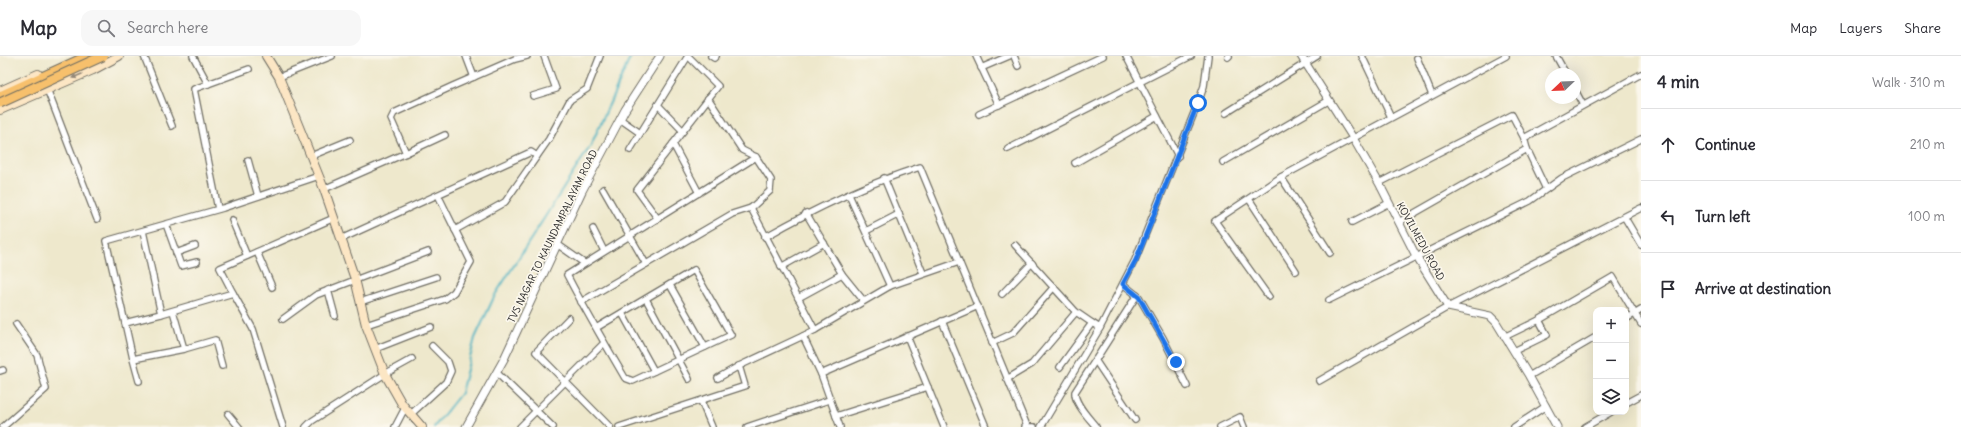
<!DOCTYPE html>
<html lang="en">
<head>
<meta charset="utf-8">
<style>
  body { margin:0; font-family:Delius,sans-serif; background:#f7f7f7; color:#2b2b33 }
  .controls { position:absolute; right:12px; bottom:12px; display:grid; overflow:hidden; border-radius:8px; box-shadow:0 4px 16px #0002 }
  .controls button { width:36px; height:36px; display:grid; place-items:center; padding:0; border:0; border-bottom:1px solid #e1e1e2; background:#fff; color:#2b2b33; font:20px sans-serif }
  .compass { position:absolute; left:1545px; top:12px; width:36px; height:36px; border-radius:50%; background:#fff; box-shadow:0 4px 16px #0002; rotate:247deg }
  .stop { position:absolute; width:12px; height:12px; margin:-9px; border:3px solid #1a73e8; border-radius:50%; background:#fff }
  .stop.end { background:#1a73e8; border-color:#fff; box-shadow:0 1px 4px #0008 }
  .list { margin:0; padding:0; list-style:none }
  h2 { display:flex; justify-content:space-between; align-items:center; height:52px; margin:0; padding:0 16px; font-size:17px }
  h2 small { font-size:13px; font-weight:400; color:#7c7c81 }
  .list li { display:grid; grid-template-columns:26px 1fr auto; gap:12px; align-items:center; box-sizing:border-box; height:72px; padding:0 16px; border-top:1px solid #e1e1e2 }
  .list b { display:block; font-size:15px; white-space:nowrap }
  .list em { font-size:13px; font-style:normal; color:#7c7c81 }
  .icon { flex:none; width:22px; height:22px; fill:none; stroke:currentColor; stroke-width:2; stroke-linecap:round; stroke-linejoin:round }
  .map { position:relative; flex:none; width:1641px; height:371px; overflow:hidden }
  header { display:flex; align-items:center; gap:24px; box-sizing:border-box; height:56px; padding:0 20px; background:#fff; border-bottom:1px solid #e1e1e2 }
  header strong { font-size:19px }
  nav { display:flex; gap:22px; margin-inline-start:auto; font-size:14px }
  .search { width:280px; height:36px; background:#f7f7f7; display:flex; align-items:center; gap:10px; box-sizing:border-box; padding:0 14px; border-radius:12px; color:#7c7c81; font-size:15px }
  main { display:flex }
  aside { flex:1; background:#fff }
  .map>svg:first-child { display:block }
</style>
</head>
<body>
<header>
<strong>Map</strong>
<div class="search"><svg class="icon" aria-label="search" viewBox="0 0 24 24"><circle cx="10" cy="10" r="6"/><path d="M15 15l6 6"/></svg>Search here</div>
<nav><a>Map</a><a>Layers</a><a>Share</a></nav>
</header>
<main>
<div class="map">
<svg width="1641" height="371" viewBox="0 0 1641 371">
  <rect width="100%" height="100%" fill="#fbf7ec"/>
  <filter id="ink" filterUnits="userSpaceOnUse"><feTurbulence type="fractalNoise" baseFrequency=".025" numOctaves="2"/><feDisplacementMap in="SourceGraphic" scale="8" xChannelSelector="R" yChannelSelector="G"/><feConvolveMatrix kernelMatrix="1 2 1 2 8 2 1 2 1" color-interpolation-filters="sRGB"/></filter>
  <filter id="wash" filterUnits="userSpaceOnUse"><feTurbulence type="fractalNoise" baseFrequency=".012" numOctaves="4" result="noise"/><feDisplacementMap in="SourceGraphic" scale="16" xChannelSelector="R" yChannelSelector="G"/><feGaussianBlur stdDeviation="0.9" result="paint"/><feColorMatrix in="noise" values="0 0 0 0 0 0 0 0 0 0 0 0 0 0 0 0 0 1.4 0 .05"/><feComposite in="paint" operator="in"/></filter>
  <g filter="url(#wash)">
    <rect width="100%" height="100%" fill="#eee8cc"/>
    <g fill="none" stroke-linecap="round" stroke-linejoin="round">
      <!-- stream -->
      <path stroke="#44b1c1" stroke-width="2" d="M 434,371 L 461,337 L 475,282 L 495,239 L 591,89 L 631,0"/>
    </g>
  </g>
  <g filter="url(#ink)">
    <g fill="none" stroke-linecap="round" stroke-linejoin="round">
      <!-- minor casing -->
      <g stroke="#6f6d63" stroke-width="8">
        <g id="minor">
          <path d="M 144,0 L 172,70"/>
          <path d="M 193,0 L 208,28"/>
          <path d="M 466,0 L 474,21"/>
          <path d="M 711,0 L 714,2 L 716,0"/>
          <path d="M 976,0 L 999,49"/>
          <path d="M 1014,0 L 1018,10"/>
          <path d="M 1126,0 L 1178,100"/>
          <path d="M 1362,0 L 1391,61"/>
          <path d="M 1556,0 L 1566,18"/>
          <path d="M 1228,1 L 1229,0"/>
          <path d="M 1417,2 L 1432,39"/>
          <path d="M 981,12 L 1009,0"/>
          <path d="M 279,21 L 332,0"/>
          <path d="M 47,33 L 97,163"/>
          <path d="M 1575,34 L 1583,49"/>
          <path d="M 533,40 L 556,33 L 544,0"/>
          <path d="M 708,42 L 742,94 L 756,101 L 771,124 L 770,135 L 751,152"/>
          <path d="M 658,49 L 683,75"/>
          <path d="M 1226,57 L 1317,0"/>
          <path d="M 979,58 L 1103,0"/>
          <path d="M 620,63 L 640,77"/>
          <path d="M 673,88 L 699,137"/>
          <path d="M 1008,93 L 1191,0"/>
          <path d="M 1527,93 L 1546,133"/>
          <path d="M 630,94 L 688,0"/>
          <path d="M 406,97 L 445,79"/>
          <path d="M 311,100 L 350,84"/>
          <path d="M 248,104 L 258,140"/>
          <path d="M 1223,106 L 1328,45"/>
          <path d="M 1075,107 L 1157,60"/>
          <path d="M 1281,121 L 1330,197"/>
          <path d="M 884,122 L 923,217"/>
          <path d="M 1379,127 L 1512,59 L 1524,82"/>
          <path d="M 324,133 L 406,97 L 391,63 L 394,57 L 453,30 L 515,3 L 527,0"/>
          <path d="M 603,133 L 646,208"/>
          <path d="M 849,139 L 890,230"/>
          <path d="M 1249,143 L 1296,215"/>
          <path d="M 218,153 L 194,33 L 249,13"/>
          <path d="M 806,157 L 842,218 L 863,244"/>
          <path d="M 1625,162 L 1641,189"/>
          <path d="M 658,163 L 637,134 L 718,30 L 688,0"/>
          <path d="M 232,164 L 247,200"/>
          <path d="M 1352,166 L 1389,147"/>
          <path d="M 1399,166 L 1527,93 L 1524,82 L 1641,18"/>
          <path d="M 166,168 L 181,210 L 197,206"/>
          <path d="M 593,173 L 604,195"/>
          <path d="M 455,174 L 505,146 L 549,83 L 570,44 L 587,33 L 600,0"/>
          <path d="M 143,175 L 161,258 L 125,267 L 106,185 L 223,152 L 319,120"/>
          <path d="M 866,175 L 899,158"/>
          <path d="M 765,181 C 814,153 866,128 920,111 L 1027,370"/>
          <path d="M 341,183 L 531,96 L 537,100"/>
          <path d="M 557,188 L 584,207"/>
          <path d="M 1015,189 L 1076,256 L 1092,267"/>
          <path d="M 257,196 L 272,231"/>
          <path d="M 176,197 L 195,190"/>
          <path d="M 781,211 L 824,187"/>
          <path d="M 1123,228 L 1139,241 L 1163,282 L 1187,330"/>
          <path d="M 670,229 L 705,291"/>
          <path d="M 328,234 L 335,260"/>
          <path d="M 233,237 L 220,212 L 334,162"/>
          <path d="M 1002,238 L 1032,207"/>
          <path d="M 1269,241 L 1215,165 L 1281,121 L 1506,0"/>
          <path d="M 798,242 L 842,218"/>
          <path d="M 646,243 L 689,323"/>
          <path d="M 1329,244 L 1530,145 L 1562,122 L 1641,83"/>
          <path d="M 360,246 L 436,221"/>
          <path d="M 581,246 L 732,158 L 751,152 L 815,274 L 803,280 L 821,318 L 840,371"/>
          <path d="M 173,255 L 184,293 L 215,284 L 222,310"/>
          <path d="M 622,257 L 654,315"/>
          <path d="M 161,258 L 233,237 L 253,273 L 283,371"/>
          <path d="M 569,262 L 536,296 L 610,371"/>
          <path d="M 283,263 L 316,239 L 428,196"/>
          <path d="M 1626,263 L 1641,254"/>
          <path d="M 942,265 L 986,371"/>
          <path d="M 125,267 L 133,303 L 184,293"/>
          <path d="M 366,269 L 445,243 L 454,236 L 471,206 L 438,139"/>
          <path d="M 596,272 L 694,214 L 731,279 L 633,325 L 625,322 C 605,288 585,254 567,219 L 756,101"/>
          <path d="M 815,274 L 890,230 L 959,206"/>
          <path d="M 907,280 L 944,371"/>
          <path d="M 1504,281 L 1539,264 L 1613,221 L 1641,268"/>
          <path d="M 992,287 L 1013,277 L 1054,231"/>
          <path d="M 375,293 L 431,271"/>
          <path d="M 1514,295 L 1547,279 L 1539,264"/>
          <path d="M 133,303 L 139,325"/>
          <path d="M 1095,304 L 1135,364"/>
          <path d="M 1060,311 L 1092,267 L 1100,272"/>
          <path d="M 0,315 L 3,314"/>
          <path d="M 497,317 L 553,371"/>
          <path d="M 821,318 L 978,250"/>
          <path d="M 1529,320 L 1596,281"/>
          <path d="M 718,322 L 739,310 L 803,280"/>
          <path d="M 1007,323 L 1032,308 L 1076,256"/>
          <path d="M 1319,325 L 1448,251 L 1641,152"/>
          <path d="M 701,345 L 712,371"/>
          <path d="M 1626,347 L 1641,339"/>
          <path d="M 228,358 L 239,371"/>
          <path d="M 411,358 L 446,326 L 451,315 L 448,306 L 432,290"/>
          <path d="M 836,360 L 928,331"/>
          <path d="M 3,371 L 46,333 L 37,299 L 16,268"/>
          <path d="M 306,371 L 312,365 L 385,318 L 412,303"/>
          <path d="M 395,371 L 405,352"/>
          <path d="M 520,371 L 604,287"/>
          <path d="M 619,371 L 745,330 L 739,310"/>
          <path d="M 747,371 L 829,344"/>
          <path d="M 1025,371 L 1034,371"/>
          <path d="M 1041,371 L 1100,272 L 1135,204 L 1198,47 L 1204,30 L 1208,0"/>
          <path d="M 1096,371 C 1089,362 1074,347 1075,336 L 1137,239"/>
          <path d="M 1220,371 L 1240,361 L 1244,371"/>
          <path d="M 1514,371 L 1546,350"/>
          <path d="M 1585,371 L 1611,356"/>
        </g>
      </g>
      <!-- tertiary casing -->
      <g stroke="#6f6d63" stroke-width="9">
        <g id="tertiary">
          <path d="M 1301,0 L 1353,82 L 1379,127 L 1416,200 L 1448,251 L 1490,260 L 1496,266 L 1529,320 L 1557,371"/>
          <path d="M 466,371 L 504,303 L 582,135 L 625,54 L 660,0"/>
        </g>
      </g>
      <!-- secondary casing -->
      <g stroke="#6f6d63" stroke-width="10">
        <g id="secondary">
          <path d="M 266,0 L 279,21 L 324,133 L 355,223 L 366,269 L 385,318 L 402,348 L 422,371"/>
          <path d="M 0,35 L 38,18"/>
          <path d="M 0,54 L 93,14 L 119,0"/>
        </g>
      </g>
      <!-- trunk casing -->
      <g stroke="#6f6d63" stroke-width="11">
        <path id="trunk" d="M 0,40 L 88,0"/>
      </g>
      <!-- minor -->
      <use href="#minor" stroke="#fff" stroke-width="5.5"/>
      <!-- tertiary -->
      <use href="#tertiary" stroke="#fff" stroke-width="7"/>
      <!-- secondary -->
      <use href="#secondary" stroke="#fce6c4" stroke-width="8"/>
      <!-- trunk -->
      <use href="#trunk" stroke="#f7c06c" stroke-width="9"/>
      <!-- trunk-bridge casing -->
      <g stroke="#6f6d63" stroke-width="11" stroke-linecap="butt">
        <path id="trunk-bridge" d="M 0,47 L 103,0"/>
      </g>
      <!-- trunk-bridge -->
      <use href="#trunk-bridge" stroke="#f7c06c" stroke-width="9"/>
    </g>
    <!-- one-way arrows -->
    <defs><path id="oneway-solid" d="M-6-.8H1V-3.2L6.5 0L1 3.2V.8H-6Z"/></defs>
    <use fill="#948878" href="#oneway-solid" transform="translate(77 20) rotate(157)"/>
  </g>
  <g fill="none" stroke-linecap="round" stroke-linejoin="round" filter="url(#ink)">
    <!-- route -->
    <path stroke="#1a73e8" stroke-width="5" d="M 1176,306 L 1139,241 L 1123,228 L 1136,204 L 1198,47"/>
  </g>
  <g text-anchor="middle" stroke-width="3.5" stroke-linejoin="round" paint-order="stroke">
    <!-- street labels -->
    <g font-size="10" fill="#2b2b2b" stroke="#fbf7ec">
      <text transform="translate(552 180) rotate(-64)" y="4">TVS NAGAR TO KAUNDAMPALAYAM ROAD</text>
      <text transform="translate(1421 185) rotate(61)" y="4">KOVILMEDU ROAD</text>
    </g>
  </g>
</svg>
<div class="controls">
<button>+</button>
<button>−</button>
<button><svg class="icon" aria-label="layers" viewBox="0 0 24 24"><path d="M12 4l9 5-9 5-9-5zM3 14l9 5 9-5"/></svg></button>
</div>
<svg class="compass" viewBox="-18 -18 36 36"><path d="M0-13l5 13h-10z" fill="#e53935"/><path d="M0 13l5-13h-10z" fill="#7c7c81"/></svg>
<div class="stop" style="left:1198px;top:47px"></div>
<div class="stop end" style="left:1176px;top:306px"></div>
</div>
<aside>
<h2>4 min<small>Walk · 310 m</small></h2>
<ul class="list">
<li><svg class="icon" aria-label="ahead" viewBox="0 0 24 24"><path d="M12 20V5M6 11l6-6 6 6"/></svg><div><b>Continue</b></div><em>210 m</em></li>
<li><svg class="icon" aria-label="left" viewBox="0 0 24 24"><path d="M17 20v-9H6M10 6l-5 5 5 5"/></svg><div><b>Turn left</b></div><em>100 m</em></li>
<li><svg class="icon" aria-label="arrive" viewBox="0 0 24 24"><path d="M6 21V4h12l-3 4 3 4H6"/></svg><div><b>Arrive at destination</b></div></li>
</ul>
</aside>
</main>
</body>
</html>
